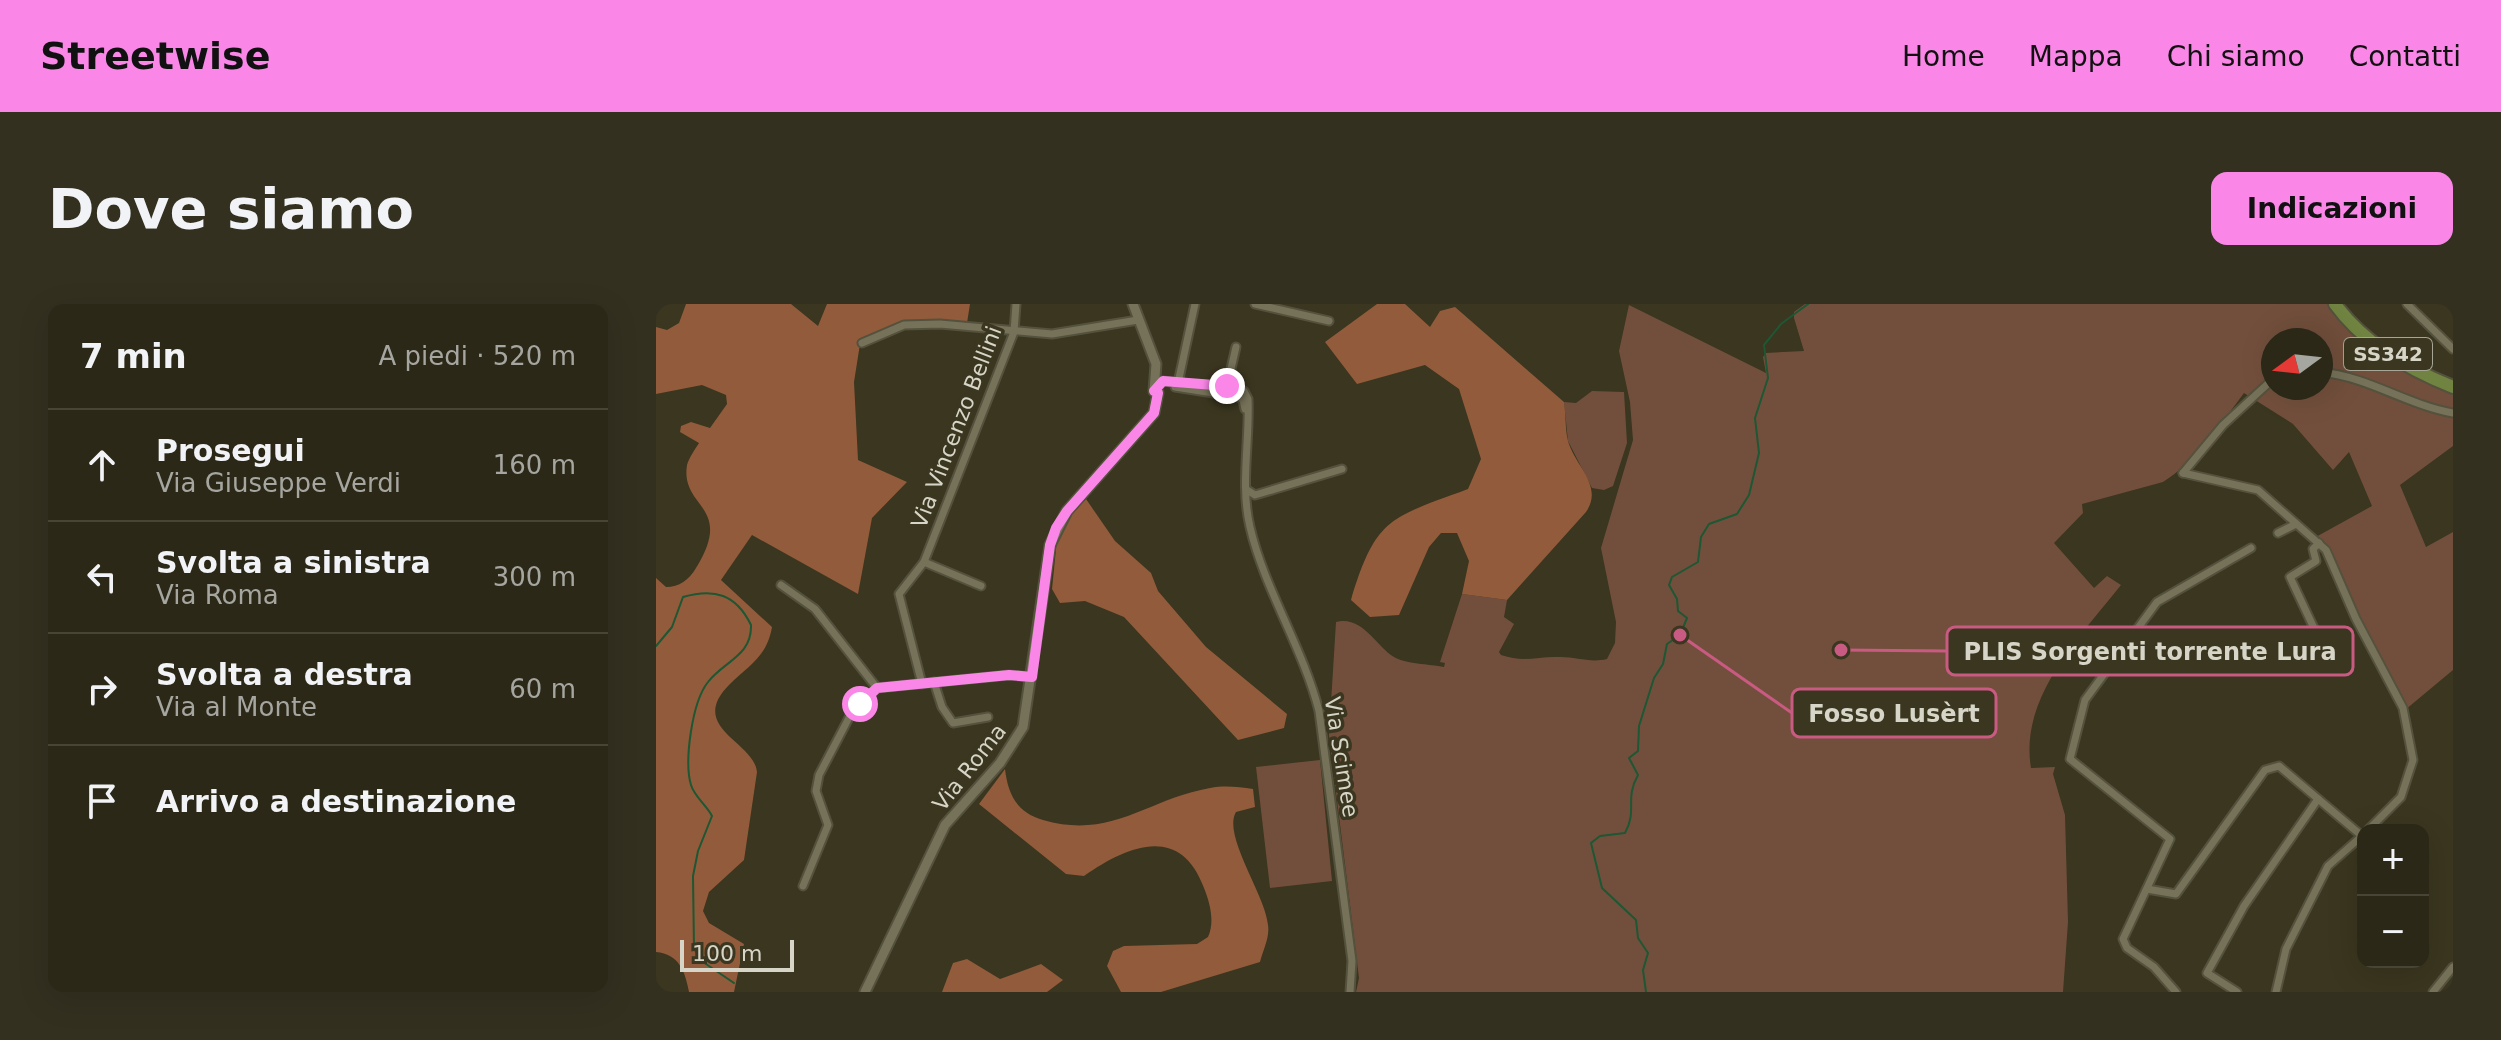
<!DOCTYPE html>
<html lang="it">
<head>
<meta charset="utf-8">
<style>
  body { margin:0; font-family:"DejaVu Sans",sans-serif; background:#343020; color:#f1f3f6 }
  .controls { position:absolute; right:24px; bottom:24px; display:grid; overflow:hidden; border-radius:16px; box-shadow:0 8px 32px #0002 }
  .controls button { width:72px; height:72px; display:grid; place-items:center; padding:0; border:0; border-bottom:2px solid #484436; background:#2c2817; color:#f1f3f6; font:40px sans-serif }
  .compass { position:absolute; left:1605px; top:24px; width:72px; height:72px; border-radius:50%; background:#2c2817; box-shadow:0 8px 32px #0002; rotate:255deg }
  .scale { position:absolute; left:24px; bottom:20px; width:114px; box-sizing:border-box; padding-left:8px; border:4px solid #d6d5c7; border-top:0; font-size:22px; line-height:28px; white-space:nowrap; color:#d6d5c7; -webkit-text-stroke:6px #3a361f; paint-order:stroke }
  .stop { position:absolute; width:24px; height:24px; margin:-18px; border:6px solid #fa87e7; border-radius:50%; background:#fff }
  .stop.end { background:#fa87e7; border-color:#fff; box-shadow:0 2px 8px #0008 }
  .list { margin:0; padding:0; list-style:none }
  h2 { display:flex; justify-content:space-between; align-items:center; height:104px; margin:0; padding:0 32px; font-size:34px }
  h2 small { font-size:26px; font-weight:400; color:#a6a6a1 }
  .list li { display:grid; grid-template-columns:52px 1fr auto; gap:24px; align-items:center; box-sizing:border-box; height:112px; padding:0 32px; border-top:2px solid #484436 }
  .list b { display:block; font-size:30px; white-space:nowrap }
  .list p { margin:0; font-size:26px; white-space:nowrap; color:#a6a6a1 }
  .list em { font-size:26px; font-style:normal; color:#a6a6a1 }
  .icon { flex:none; width:44px; height:44px; fill:none; stroke:currentColor; stroke-width:2; stroke-linecap:round; stroke-linejoin:round }
  .map { position:relative; flex:none; width:1797px; height:688px; overflow:hidden; border-radius:16px }
  header { display:flex; align-items:center; gap:48px; box-sizing:border-box; height:112px; padding:0 40px; background:#fa87e7; color:#111 }
  header strong { font-size:38px }
  nav { display:flex; gap:44px; margin-inline-start:auto; font-size:28px }
  .intro { display:flex; align-items:center; justify-content:space-between; box-sizing:border-box; height:192px; padding:0 48px }
  h1 { margin:0; font-size:56px }
  .button { padding:20px 36px; border-radius:16px; background:#fa87e7; color:#111; font-size:28px; font-weight:700 }
  main { display:flex; gap:48px; padding:0 48px }
  aside { flex:1; background:#2c2817; border-radius:16px; box-shadow:0 8px 32px #0002 }
  .map>svg:first-child { display:block }
</style>
</head>
<body>
<header>
<strong>Streetwise</strong>
<nav><a>Home</a><a>Mappa</a><a>Chi siamo</a><a>Contatti</a></nav>
</header>
<div class="intro"><h1>Dove siamo</h1><a class="button">Indicazioni</a></div>
<main>
<aside>
<h2>7 min<small>A piedi · 520 m</small></h2>
<ul class="list">
<li><svg class="icon" aria-label="ahead" viewBox="0 0 24 24"><path d="M12 20V5M6 11l6-6 6 6"/></svg><div><b>Prosegui</b><p>Via Giuseppe Verdi</p></div><em>160 m</em></li>
<li><svg class="icon" aria-label="left" viewBox="0 0 24 24"><path d="M17 20v-9H6M10 6l-5 5 5 5"/></svg><div><b>Svolta a sinistra</b><p>Via Roma</p></div><em>300 m</em></li>
<li><svg class="icon" aria-label="right" viewBox="0 0 24 24"><path d="M7 20v-9h11M14 6l5 5-5 5"/></svg><div><b>Svolta a destra</b><p>Via al Monte</p></div><em>60 m</em></li>
<li><svg class="icon" aria-label="arrive" viewBox="0 0 24 24"><path d="M6 21V4h12l-3 4 3 4H6"/></svg><div><b>Arrivo a destinazione</b></div></li>
</ul>
</aside>
<div class="map">
<svg width="1797" height="688" viewBox="0 0 1797 688">
  <rect width="100%" height="100%" fill="#3a361f"/>
  <!-- green -->
  <g fill="#724f3c" fill-rule="evenodd">
    <path d="M 1149,0 L 1672,0 C 1710,45 1744,64 1797,89 L 1797,142 L 1744,181 L 1770,243 L 1797,228 L 1797,366 L 1749,406 L 1701,315 L 1677,251 L 1658,234 L 1716,202 L 1693,148 L 1677,166 L 1637,120 L 1588,89 C 1567,117 1537,160 1507,178 L 1426,200 L 1427,209 L 1398,239 L 1438,284 L 1451,272 L 1465,281 C 1424,333 1363,393 1375,464 L 1399,463 L 1397,470 L 1409,511 L 1412,618 L 1407,688 L 700,688 L 703,674 L 673,431 L 680,318 C 706,311 720,342 738,353 C 749,360 773,360 788,363 L 789,359 L 784,358 L 806,290 L 851,296 L 848,313 L 858,320 L 843,348 L 845,351 C 868,359 882,352 904,353 C 921,353 934,359 951,355 L 959,339 L 960,318 L 945,244 L 977,136 L 974,98 L 963,47 L 973,1 L 1110,69 L 1107,53 L 1110,49 L 1148,47 L 1138,14 L 1138,8 ZM 1617,36 L 1665,36 L 1665,84 L 1617,84 Z"/>
    <path d="M 936,87 L 968,88 L 971,139 L 957,182 L 948,186 L 936,184 L 912,137 L 908,98 L 920,99 Z"/>
    <path d="M 664,456 L 676,577 L 614,584 L 600,463 Z"/>
  </g>
  <!-- forest -->
  <g fill="#925b3b">
    <path d="M 30,0 L 135,0 L 162,22 L 171,0 L 314,0 L 311,19 L 247,17 L 204,40 L 198,78 L 202,156 L 251,178 L 216,214 L 202,290 L 96,231 L 65,276 L 116,323 C 111,353 93,361 73,381 C 31,424 98,437 101,468 L 88,556 L 53,588 L 47,607 L 53,619 L 88,640 L 78,688 L 33,688 C 29,667 23,650 0,648 L 0,274 L 10,283 C 23,283 33,276 40,264 C 79,201 24,205 31,161 C 33,154 39,145 43,139 L 24,128 L 25,122 L 35,118 L 54,124 L 71,100 L 70,91 L 46,81 L 0,90 L 0,23 L 11,26 L 23,19 Z"/>
    <path d="M 721,0 L 749,0 L 774,23 L 784,7 L 799,3 L 908,98 C 910,110 909,125 912,137 C 919,162 948,182 930,208 L 851,296 L 806,290 L 813,257 L 801,229 L 785,229 L 773,243 L 743,311 L 714,313 L 695,296 C 720,213 734,214 812,185 L 825,155 L 803,85 L 769,61 L 701,80 L 669,38 Z"/>
    <path d="M 430,195 L 459,237 L 495,269 L 502,287 L 550,343 L 631,410 L 628,424 L 582,436 L 468,313 L 429,297 L 404,299 L 396,285 L 402,225 Z"/>
    <path d="M 349,465 C 352,491 361,508 387,516 C 456,536 491,495 554,484 C 569,481 583,483 597,485 L 599,503 L 580,508 C 566,531 610,592 612,621 C 614,633 607,646 604,658 L 505,688 L 465,688 L 451,662 L 457,647 L 468,642 L 541,640 L 552,633 C 559,618 554,599 548,584 C 524,519 471,542 428,572 L 410,570 L 323,500 Z"/>
    <path d="M 311,655 L 344,675 L 385,660 L 407,676 L 391,688 L 286,688 L 297,659 Z"/>
  </g>
  <g fill="none" stroke-linecap="round" stroke-linejoin="round">
    <!-- stream -->
    <g stroke="#1d5733" stroke-width="2">
      <path d="M 0,342 L 16,323 L 27,293 C 58,284 80,290 95,321 C 96,352 68,357 52,378 C 36,398 28,457 35,481 C 38,492 51,502 56,512 L 42,547 L 37,572 L 38,645 L 47,658 L 78,679"/>
      <path d="M 990,688 L 987,666 L 992,649 L 982,634 L 980,616 L 946,584 L 935,539 L 944,532 L 969,529 C 982,505 968,496 982,471 L 973,454 L 982,447 L 983,422 L 998,374 L 1007,360 L 1011,340 L 1024,331 L 1031,314 L 1022,307 L 1021,295 L 1013,281 L 1016,273 L 1042,258 L 1045,233 L 1053,220 L 1081,210 L 1093,191 L 1103,149 L 1099,114 L 1112,74 L 1108,41 L 1125,20 L 1152,0"/>
    </g>
    <!-- minor casing -->
    <g stroke="#54513d" stroke-width="11">
      <g id="minor">
        <path d="M 599,0 L 673,17"/>
        <path d="M 1751,0 L 1797,45"/>
        <path d="M 206,39 L 248,21 L 284,20 L 396,30 L 482,16"/>
        <path d="M 1665,68 C 1713,73 1751,101 1797,109"/>
        <path d="M 522,79 L 539,0"/>
        <path d="M 571,82 L 580,43"/>
        <path d="M 519,83 L 583,93 L 587,96 L 589,105"/>
        <path d="M 498,87 L 507,77 L 588,87 L 592,95 C 594,137 584,181 594,223 C 608,284 647,344 663,407 L 696,657 L 694,688"/>
        <path d="M 1527,169 L 1602,186 L 1670,246 L 1700,315 L 1747,404 L 1757,456 L 1745,493 L 1712,526"/>
        <path d="M 1527,169 L 1567,121 L 1617,75"/>
        <path d="M 591,186 L 599,191 L 686,165"/>
        <path d="M 1622,229 L 1640,220"/>
        <path d="M 1663,239 L 1657,245 L 1660,257 L 1634,273 L 1664,337"/>
        <path d="M 268,258 L 325,282"/>
        <path d="M 125,281 L 159,305 L 221,384 L 353,371 L 376,373"/>
        <path d="M 278,378 L 286,403 L 297,419 L 332,413"/>
        <path d="M 266,380 L 243,290 L 268,258 L 358,28 L 360,0"/>
        <path d="M 147,582 L 172,521 L 160,487 L 163,471 L 196,408 L 221,384"/>
        <path d="M 1491,585 L 1520,590 L 1609,466 L 1623,462 L 1706,532"/>
        <path d="M 1520,688 L 1498,663 L 1471,644 L 1467,635 L 1514,535 L 1414,455 L 1429,396 L 1501,298 L 1595,244"/>
        <path d="M 1581,688 L 1551,669 L 1588,602 L 1662,495"/>
        <path d="M 1620,688 L 1630,645 L 1672,562 L 1707,531"/>
        <path d="M 1777,688 L 1797,663"/>
      </g>
    </g>
    <!-- tertiary casing -->
    <g stroke="#54513d" stroke-width="13">
      <path id="tertiary" d="M 209,688 L 289,521 L 344,459 L 367,423 L 394,241 L 411,207 L 498,109 L 502,89 L 498,87 L 500,60 L 477,0"/>
    </g>
    <!-- primary casing -->
    <g stroke="#54513d" stroke-width="16">
      <path id="primary" d="M 1679,0 C 1708,40 1752,65 1797,83"/>
    </g>
    <!-- minor -->
    <use href="#minor" stroke="#767259" stroke-width="7"/>
    <!-- tertiary -->
    <use href="#tertiary" stroke="#767259" stroke-width="9"/>
    <!-- primary -->
    <use href="#primary" stroke="#708340" stroke-width="12"/>
  </g>
  <g fill="none" stroke-linecap="round" stroke-linejoin="round">
    <!-- route -->
    <path stroke="#fa87e7" stroke-width="10" d="M 204,400 L 221,384 L 353,371 L 376,373 L 394,241 L 400,224 L 411,207 L 498,109 L 502,89 L 498,87 L 507,77 L 571,82"/>
  </g>
  <g text-anchor="middle" stroke-width="7" stroke-linejoin="round" paint-order="stroke">
    <!-- shield labels -->
    <rect fill="#3a361f" stroke="#a7a595" stroke-width="2" x="1688" y="34" width="88" height="32" rx="6"/>
    <g font-size="20" font-weight="bold" fill="#d6d5c7">
      <text x="1732" y="57">SS342</text>
    </g>
    <!-- street labels -->
    <g font-size="22" fill="#d6d5c7" stroke="#3a361f">
      <text transform="translate(300 123) rotate(-69)" y="8">Via Vincenzo Bellini</text>
      <text transform="translate(686 453) rotate(81)" y="8">Via Scimee</text>
      <text transform="translate(313 463) rotate(-52)" y="8">Via Roma</text>
    </g>
  </g>
  <!-- callouts -->
  <path fill="none" stroke="#c95a81" stroke-width="3" d="M1185 346L1291 347M1024 331L1136 409"/>
  <g fill="#c95a81" stroke="#3a361f" stroke-width="3">
    <circle cx="1185" cy="346" r="8"/>
    <circle cx="1024" cy="331" r="8"/>
  </g>
  <g fill="#3a361f" stroke="#c95a81" stroke-width="3">
    <rect x="1291" y="323" width="406" height="48" rx="8"/>
    <rect x="1136" y="385" width="204" height="48" rx="8"/>
  </g>
  <g font-size="24" text-anchor="middle" font-weight="bold" fill="#d6d5c7">
    <text x="1494" y="356">PLIS Sorgenti torrente Lura</text>
    <text x="1238" y="418">Fosso Lusèrt</text>
  </g>
</svg>
<div class="controls">
<button>+</button>
<button>−</button>
</div>
<svg class="compass" viewBox="-18 -18 36 36"><path d="M0-13l5 13h-10z" fill="#e53935"/><path d="M0 13l5-13h-10z" fill="#a6a6a1"/></svg>
<div class="scale">100 m</div>
<div class="stop" style="left:204px;top:400px"></div>
<div class="stop end" style="left:571px;top:82px"></div>
</div>
</main>
</body>
</html>
